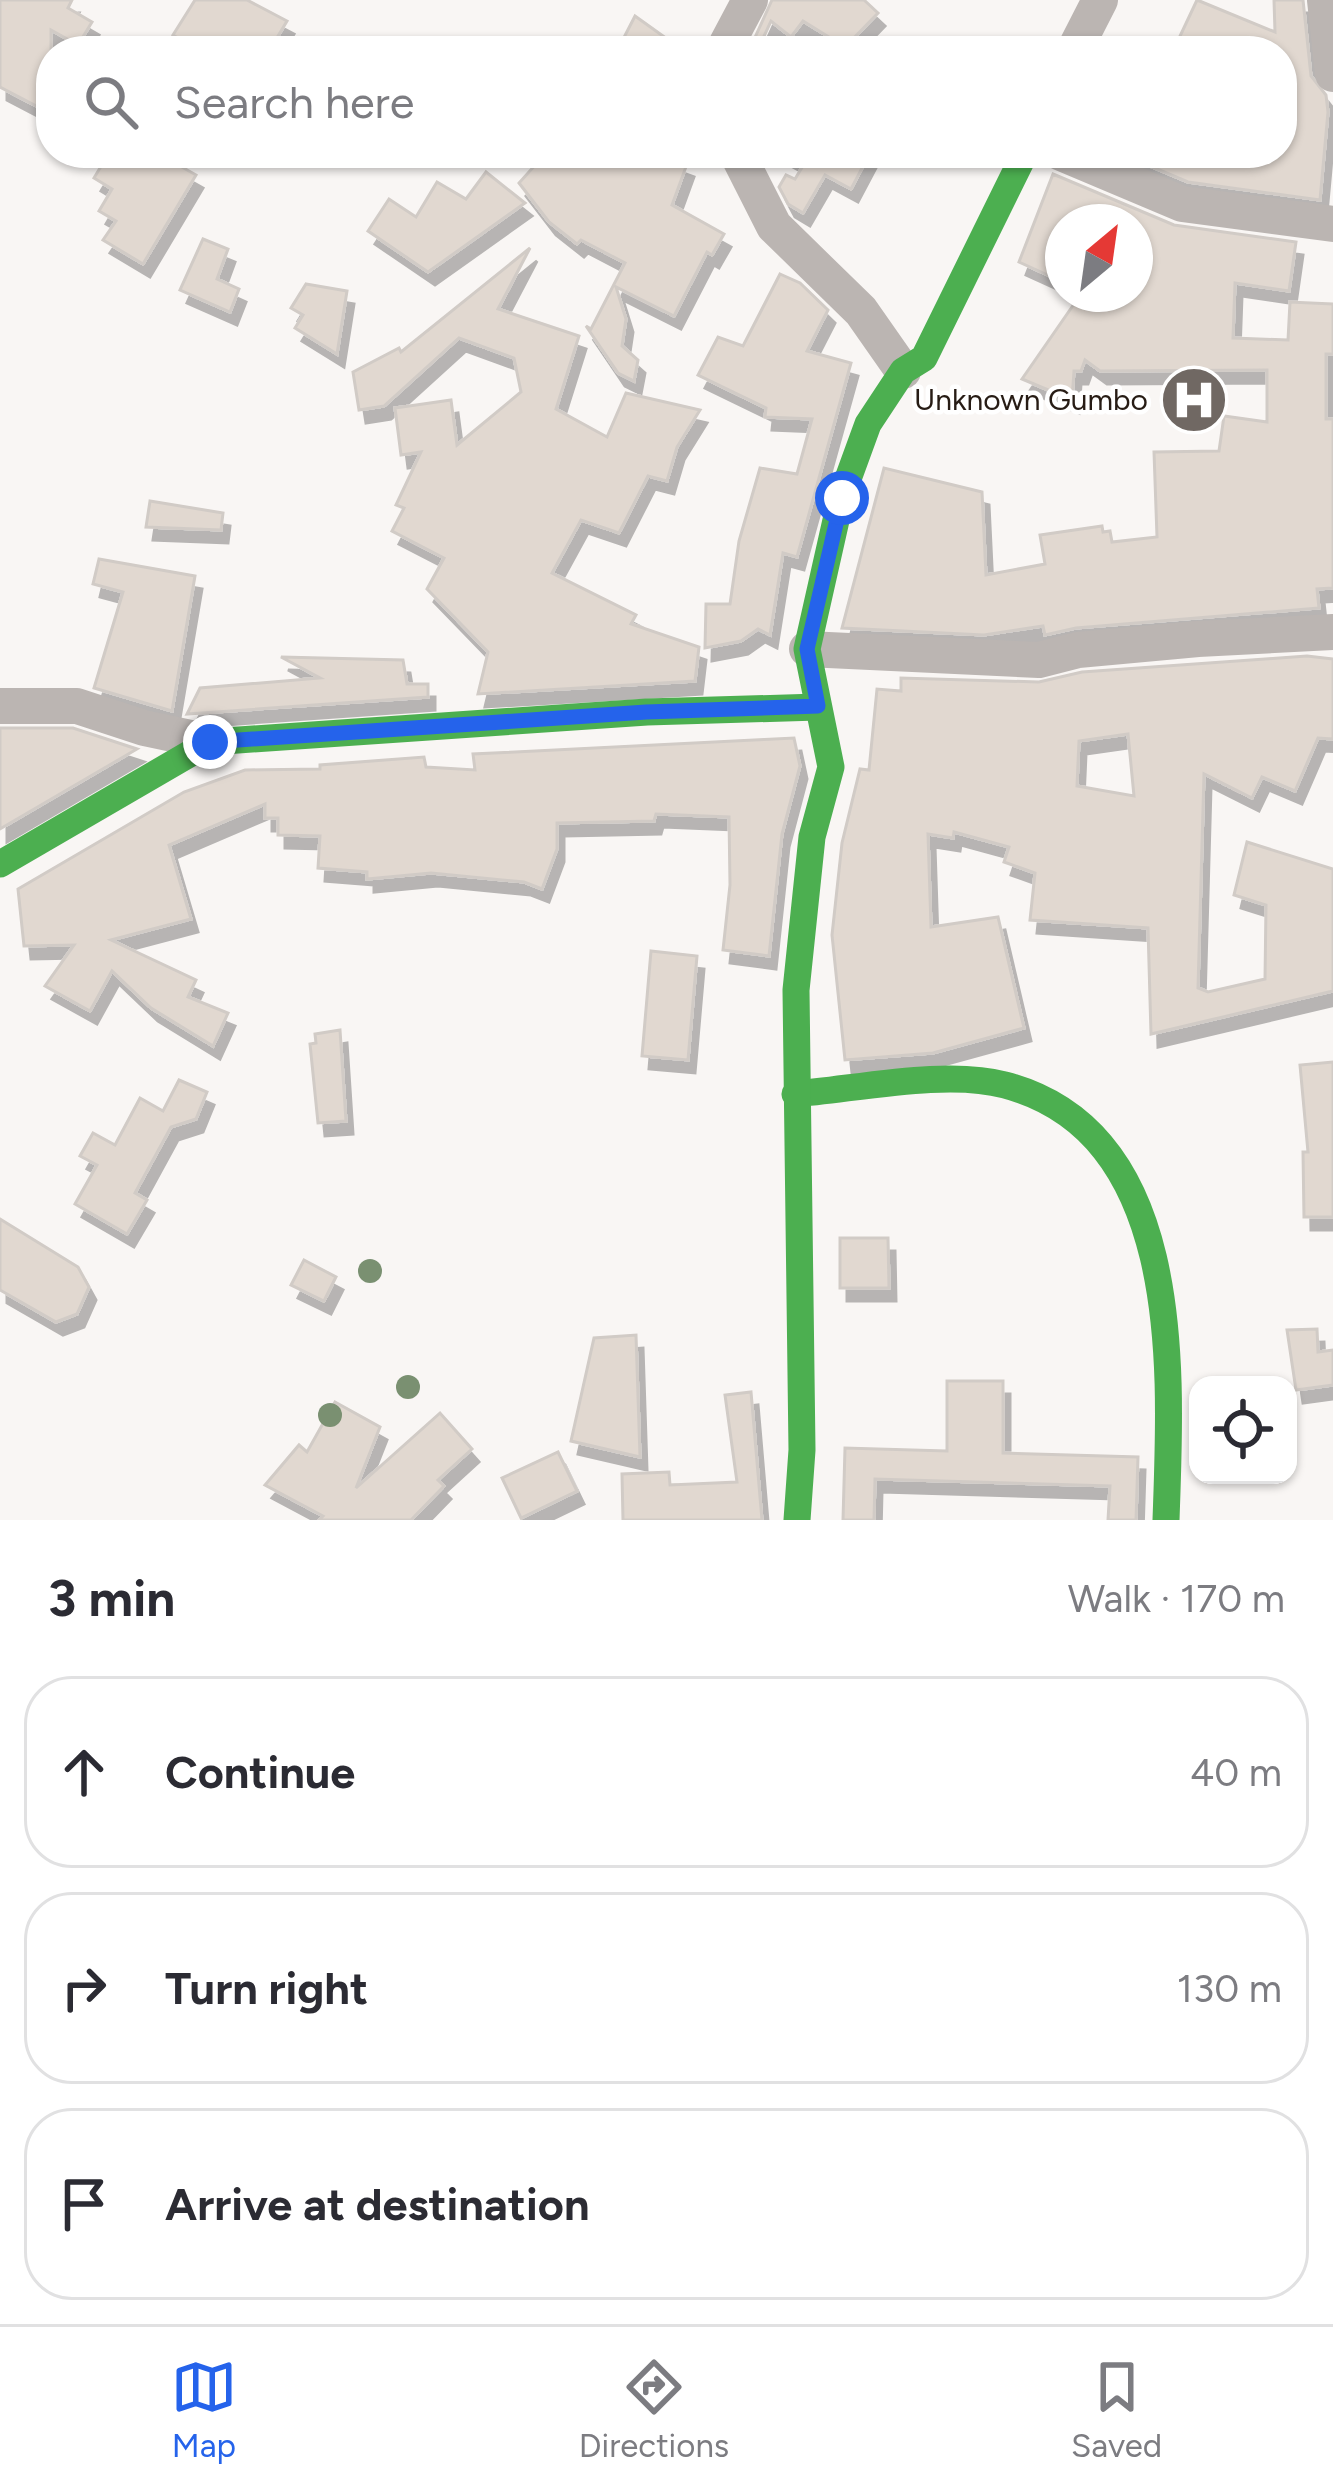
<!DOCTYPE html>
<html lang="en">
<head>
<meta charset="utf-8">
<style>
  body { margin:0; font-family:Figtree,sans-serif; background:#f2f2f3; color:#2b2b33 }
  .controls { position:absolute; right:36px; bottom:36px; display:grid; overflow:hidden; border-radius:24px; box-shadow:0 3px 9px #0004 }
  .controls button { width:108px; height:108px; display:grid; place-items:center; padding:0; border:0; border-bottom:3px solid #e1e1e2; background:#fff; color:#2b2b33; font:60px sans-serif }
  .compass { position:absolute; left:1045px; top:204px; width:108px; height:108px; border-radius:50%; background:#fff; box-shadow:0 3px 9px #0004; rotate:29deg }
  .stop { position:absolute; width:36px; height:36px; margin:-27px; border:9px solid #2563eb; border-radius:50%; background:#fff }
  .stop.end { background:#2563eb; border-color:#fff; box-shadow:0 3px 12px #0008 }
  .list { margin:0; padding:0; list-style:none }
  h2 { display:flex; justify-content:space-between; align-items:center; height:156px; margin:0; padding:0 48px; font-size:51px }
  h2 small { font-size:39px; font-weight:400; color:#7c7c81 }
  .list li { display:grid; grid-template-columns:78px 1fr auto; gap:36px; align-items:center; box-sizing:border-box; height:192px; margin:0 24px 24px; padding:0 24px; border:3px solid #e1e1e2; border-radius:48px }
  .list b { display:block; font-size:45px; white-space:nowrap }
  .list em { font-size:39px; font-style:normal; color:#7c7c81 }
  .icon { flex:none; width:66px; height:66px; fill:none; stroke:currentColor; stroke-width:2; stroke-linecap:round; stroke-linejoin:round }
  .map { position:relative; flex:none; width:1333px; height:1520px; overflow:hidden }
  .search { position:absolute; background:#fff; box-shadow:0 3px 9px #0004; left:36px; right:36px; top:36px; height:132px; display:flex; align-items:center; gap:30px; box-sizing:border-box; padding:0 42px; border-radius:48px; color:#7c7c81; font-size:45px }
  .sheet { height:804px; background:#fff }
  nav { display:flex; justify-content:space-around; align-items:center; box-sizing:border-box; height:168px; border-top:3px solid #e1e1e2; background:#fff; font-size:33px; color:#7c7c81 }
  nav a { display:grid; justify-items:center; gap:6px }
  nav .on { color:#2563eb }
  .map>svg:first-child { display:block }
</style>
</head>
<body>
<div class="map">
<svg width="1333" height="1520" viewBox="0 0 1333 1520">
  <defs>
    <filter id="shadow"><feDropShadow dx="7" dy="13" stdDeviation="0" flood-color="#0004"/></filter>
  </defs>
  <rect width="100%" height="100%" fill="#f9f6f4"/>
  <!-- building -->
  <g fill="#e1d8d0" stroke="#d1cbc6" stroke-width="3" fill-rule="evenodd" filter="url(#shadow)">
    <path d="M 0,0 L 72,0 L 68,8 L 92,22 L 78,45 L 51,30 L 51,90 L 44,110 L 0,87 Z"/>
    <path d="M 195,0 L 247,0 L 287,21 L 269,51 L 199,51 L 173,35 Z"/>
    <path d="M 772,0 L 864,0 L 878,13 L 845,47 L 803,21 L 791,37 L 771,21 L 759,47 L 752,44 Z"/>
    <path d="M 1197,0 L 1275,32 L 1274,0 L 1303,0 L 1311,76 L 1326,95 L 1328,112 L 1320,200 L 1188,182 L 1119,153 L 1207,153 L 1246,164 L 1248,153 L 1282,153 L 1282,51 L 1173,51 Z"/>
    <path d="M 635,16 L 684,51 L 617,51 Z"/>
    <path d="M 109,153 L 157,153 L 196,175 L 143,264 L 103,240 L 116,221 L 99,211 L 112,189 L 94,178 Z"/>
    <path d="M 546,153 L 657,153 L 687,164 L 672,205 L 724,234 L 712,255 L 707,252 L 674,316 L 616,287 L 626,319 L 622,346 L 638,360 L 634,381 L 618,373 L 586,326 L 591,329 L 625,263 L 581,240 L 577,244 L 549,222 L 519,183 Z"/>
    <path d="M 784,153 L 870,153 L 851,189 L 825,175 L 803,213 L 788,204 L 779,187 L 786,175 L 795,179 L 804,164 Z"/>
    <path d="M 486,172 L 525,203 L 428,272 L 368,231 L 389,199 L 416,217 L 437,182 L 466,199 Z"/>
    <path d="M 1053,174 L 1174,225 L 1296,242 L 1289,291 L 1235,283 L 1233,338 L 1288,340 L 1290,302 L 1333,304 L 1333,354 L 1326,354 L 1326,419 L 1333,419 L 1333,588 L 1317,589 L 1319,608 L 1076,628 L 1045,635 L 1043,626 L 984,635 L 842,628 L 884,468 L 982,492 L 986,575 L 1045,564 L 1040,535 L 1102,526 L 1103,532 L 1110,531 L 1112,542 L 1157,537 L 1154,452 L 1219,451 L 1224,416 L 1267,422 L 1267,370 L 1100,371 L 1085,360 L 1081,371 L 1074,371 L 1072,400 L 1022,379 L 1081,294 L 1135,294 L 1135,222 L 1063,222 L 1063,282 L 1019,262 Z"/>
    <path d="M 203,239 L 228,249 L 217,279 L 239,289 L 230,312 L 180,290 Z"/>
    <path d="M 530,248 L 498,309 L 579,336 L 556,409 L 607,437 L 626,393 L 700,410 L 677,447 L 667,481 L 648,476 L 619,533 L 581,520 L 552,573 L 636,615 L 631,624 L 699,647 L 695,681 L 478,694 L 488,652 L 427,589 L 444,558 L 392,531 L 404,508 L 396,505 L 421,452 L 401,455 L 395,408 L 451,400 L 457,445 L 521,392 L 514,358 L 459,338 L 384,406 L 359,410 L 353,372 L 399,348 L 401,352 Z"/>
    <path d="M 780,274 L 800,283 L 828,310 L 807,351 L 851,363 L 797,557 L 783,553 L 770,635 L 758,629 L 741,641 L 705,648 L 706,604 L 730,604 L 739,541 L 760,468 L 797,474 L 812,419 L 765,417 L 766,408 L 698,375 L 718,337 L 743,346 Z"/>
    <path d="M 306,284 L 347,291 L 337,354 L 295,328 L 303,315 L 291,308 Z"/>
    <path d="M 150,501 L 223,513 L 221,530 L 146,527 Z"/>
    <path d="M 99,559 L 195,576 L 172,711 L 94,688 L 123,592 L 93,584 Z"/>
    <path d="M 1307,656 L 1333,659 L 1333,739 L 1318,738 L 1295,791 L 1262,777 L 1252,798 L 1204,774 L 1198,988 L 1208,992 L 1265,979 L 1266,905 L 1234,895 L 1247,842 L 1333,869 L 1333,991 L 1151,1034 L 1148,928 L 1030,920 L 1035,873 L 1004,862 L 1009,847 L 954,832 L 953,838 L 928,834 L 931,927 L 998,917 L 1024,1028 L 933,1053 L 845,1060 L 832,935 L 842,843 L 860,769 L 869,770 L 877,689 L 901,691 L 901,678 L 1039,682 L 1082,672 ZM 1128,734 L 1134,796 L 1077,786 L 1079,741 Z"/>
    <path d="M 281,657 L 403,660 L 407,684 L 428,684 L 428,697 L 187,714 L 200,688 L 320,678 Z"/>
    <path d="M 0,728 L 73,728 L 137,749 L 0,829 Z"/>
    <path d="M 794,738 L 800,766 L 782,834 L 769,956 L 723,950 L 730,885 L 729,817 L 656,814 L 654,821 L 557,823 L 557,849 L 542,889 L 524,882 L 431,873 L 367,879 L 367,872 L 318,868 L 320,836 L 278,835 L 278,818 L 265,818 L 265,804 L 169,845 L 191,919 L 111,940 L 196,980 L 188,997 L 228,1013 L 213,1046 L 151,1008 L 112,971 L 90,1011 L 45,986 L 74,945 L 24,946 L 18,889 L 184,792 L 245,770 L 320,769 L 320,765 L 424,757 L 426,767 L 475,770 L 473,754 Z"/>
    <path d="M 651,951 L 697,956 L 688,1060 L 642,1056 Z"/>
    <path d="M 340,1030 L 346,1121 L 318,1123 L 310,1044 L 316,1043 L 315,1034 Z"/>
    <path d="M 1333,1062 L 1333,1217 L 1304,1217 L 1303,1152 L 1308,1152 L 1300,1065 Z"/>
    <path d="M 179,1080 L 207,1092 L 196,1119 L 171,1127 L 135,1193 L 147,1200 L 127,1234 L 75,1204 L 97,1165 L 80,1156 L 93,1133 L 115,1145 L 140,1098 L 163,1111 Z"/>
    <path d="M 0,1219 L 78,1267 L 89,1287 L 77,1314 L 56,1322 L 0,1290 Z"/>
    <path d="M 840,1238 L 888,1238 L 889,1288 L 840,1288 Z"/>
    <path d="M 304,1260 L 336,1277 L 324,1301 L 291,1285 Z"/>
    <path d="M 1317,1329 L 1318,1352 L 1333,1350 L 1333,1385 L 1296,1390 L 1287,1330 Z"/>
    <path d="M 636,1335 L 640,1457 L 571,1441 L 594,1338 Z"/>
    <path d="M 947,1381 L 1003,1381 L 1003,1453 L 1138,1457 L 1136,1520 L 1108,1520 L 1110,1486 L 875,1479 L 874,1520 L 843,1520 L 845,1448 L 947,1451 Z"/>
    <path d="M 751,1392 L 762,1520 L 623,1520 L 622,1474 L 669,1472 L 670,1485 L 737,1482 L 725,1395 Z"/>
    <path d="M 335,1402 L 380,1427 L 356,1488 L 440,1413 L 472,1449 L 438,1480 L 444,1486 L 411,1520 L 319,1520 L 323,1516 L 265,1485 L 299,1445 L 307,1452 Z"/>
    <path d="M 558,1452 L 577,1491 L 521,1518 L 502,1478 Z"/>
  </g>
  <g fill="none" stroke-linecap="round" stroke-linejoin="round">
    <!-- street -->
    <g stroke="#bbb5b2" stroke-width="36">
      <path d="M 1325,0 L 1333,74"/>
      <path d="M 723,51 L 750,0"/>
      <path d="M 1074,51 L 1100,0"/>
      <path d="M 737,153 L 774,226 L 861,311 L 903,371"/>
      <path d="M 1061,153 L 1182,204 L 1333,224"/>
      <path d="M 807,649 L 1039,660 L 1078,650 L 1198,639 L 1333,632"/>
      <path d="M 0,706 L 77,706 L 144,728 L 210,742"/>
    </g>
    <!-- fast -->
    <g stroke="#4caf50" stroke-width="27">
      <path d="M 0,864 L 210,742 L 647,712 L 818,707"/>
      <path d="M 795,1094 C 856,1089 947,1069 1005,1085 C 1186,1133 1171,1374 1166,1520"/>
      <path d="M 797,1520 L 802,1450 L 796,990 L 812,837 L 831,767 L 807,649 L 841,498 L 868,424 L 903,371 L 924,358 L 1025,153"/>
    </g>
  </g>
  <!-- trees -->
  <g fill="#7a9071">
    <circle cx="370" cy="1271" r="12"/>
    <circle cx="408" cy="1387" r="12"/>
    <circle cx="330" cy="1415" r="12"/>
  </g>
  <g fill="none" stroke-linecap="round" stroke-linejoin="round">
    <!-- route -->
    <path stroke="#2563eb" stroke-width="15" d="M 210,742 L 646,712 L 818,706 L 807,649 L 842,498"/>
  </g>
  <!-- icons -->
  <defs>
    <g id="hospital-disc" transform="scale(3.45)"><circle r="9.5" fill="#706863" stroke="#fff"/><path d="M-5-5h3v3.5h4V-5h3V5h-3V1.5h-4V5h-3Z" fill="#fff"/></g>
  </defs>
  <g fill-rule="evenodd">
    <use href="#hospital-disc" x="1194" y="400"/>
  </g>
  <g text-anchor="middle" stroke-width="9" stroke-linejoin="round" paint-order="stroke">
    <!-- poi labels -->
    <g font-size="30" fill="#271c15" stroke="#fff" text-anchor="end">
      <text x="1148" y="410">Unknown Gumbo</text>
    </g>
  </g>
</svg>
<div class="controls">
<button><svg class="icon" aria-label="locate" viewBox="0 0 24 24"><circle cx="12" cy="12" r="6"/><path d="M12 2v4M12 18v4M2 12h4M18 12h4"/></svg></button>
</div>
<svg class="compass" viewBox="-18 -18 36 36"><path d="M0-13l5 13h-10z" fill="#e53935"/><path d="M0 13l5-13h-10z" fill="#7c7c81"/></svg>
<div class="stop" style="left:842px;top:498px"></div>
<div class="stop end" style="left:210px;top:742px"></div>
<div class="search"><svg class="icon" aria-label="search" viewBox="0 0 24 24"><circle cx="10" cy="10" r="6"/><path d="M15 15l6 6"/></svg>Search here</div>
</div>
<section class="sheet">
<h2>3 min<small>Walk · 170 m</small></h2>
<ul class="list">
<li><svg class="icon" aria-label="ahead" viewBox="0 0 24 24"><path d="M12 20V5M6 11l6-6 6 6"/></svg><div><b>Continue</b></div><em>40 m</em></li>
<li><svg class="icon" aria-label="right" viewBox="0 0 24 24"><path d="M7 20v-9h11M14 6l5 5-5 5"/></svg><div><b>Turn right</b></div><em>130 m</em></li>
<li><svg class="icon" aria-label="arrive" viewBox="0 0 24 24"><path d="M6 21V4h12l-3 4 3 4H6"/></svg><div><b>Arrive at destination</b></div></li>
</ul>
</section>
<nav>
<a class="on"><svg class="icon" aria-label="map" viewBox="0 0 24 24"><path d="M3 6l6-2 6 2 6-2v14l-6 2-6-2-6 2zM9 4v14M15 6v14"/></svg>Map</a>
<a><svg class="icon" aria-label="directions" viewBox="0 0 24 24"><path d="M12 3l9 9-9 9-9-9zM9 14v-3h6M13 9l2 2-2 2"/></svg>Directions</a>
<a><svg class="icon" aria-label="saved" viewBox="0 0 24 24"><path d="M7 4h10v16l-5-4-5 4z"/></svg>Saved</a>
</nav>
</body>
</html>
